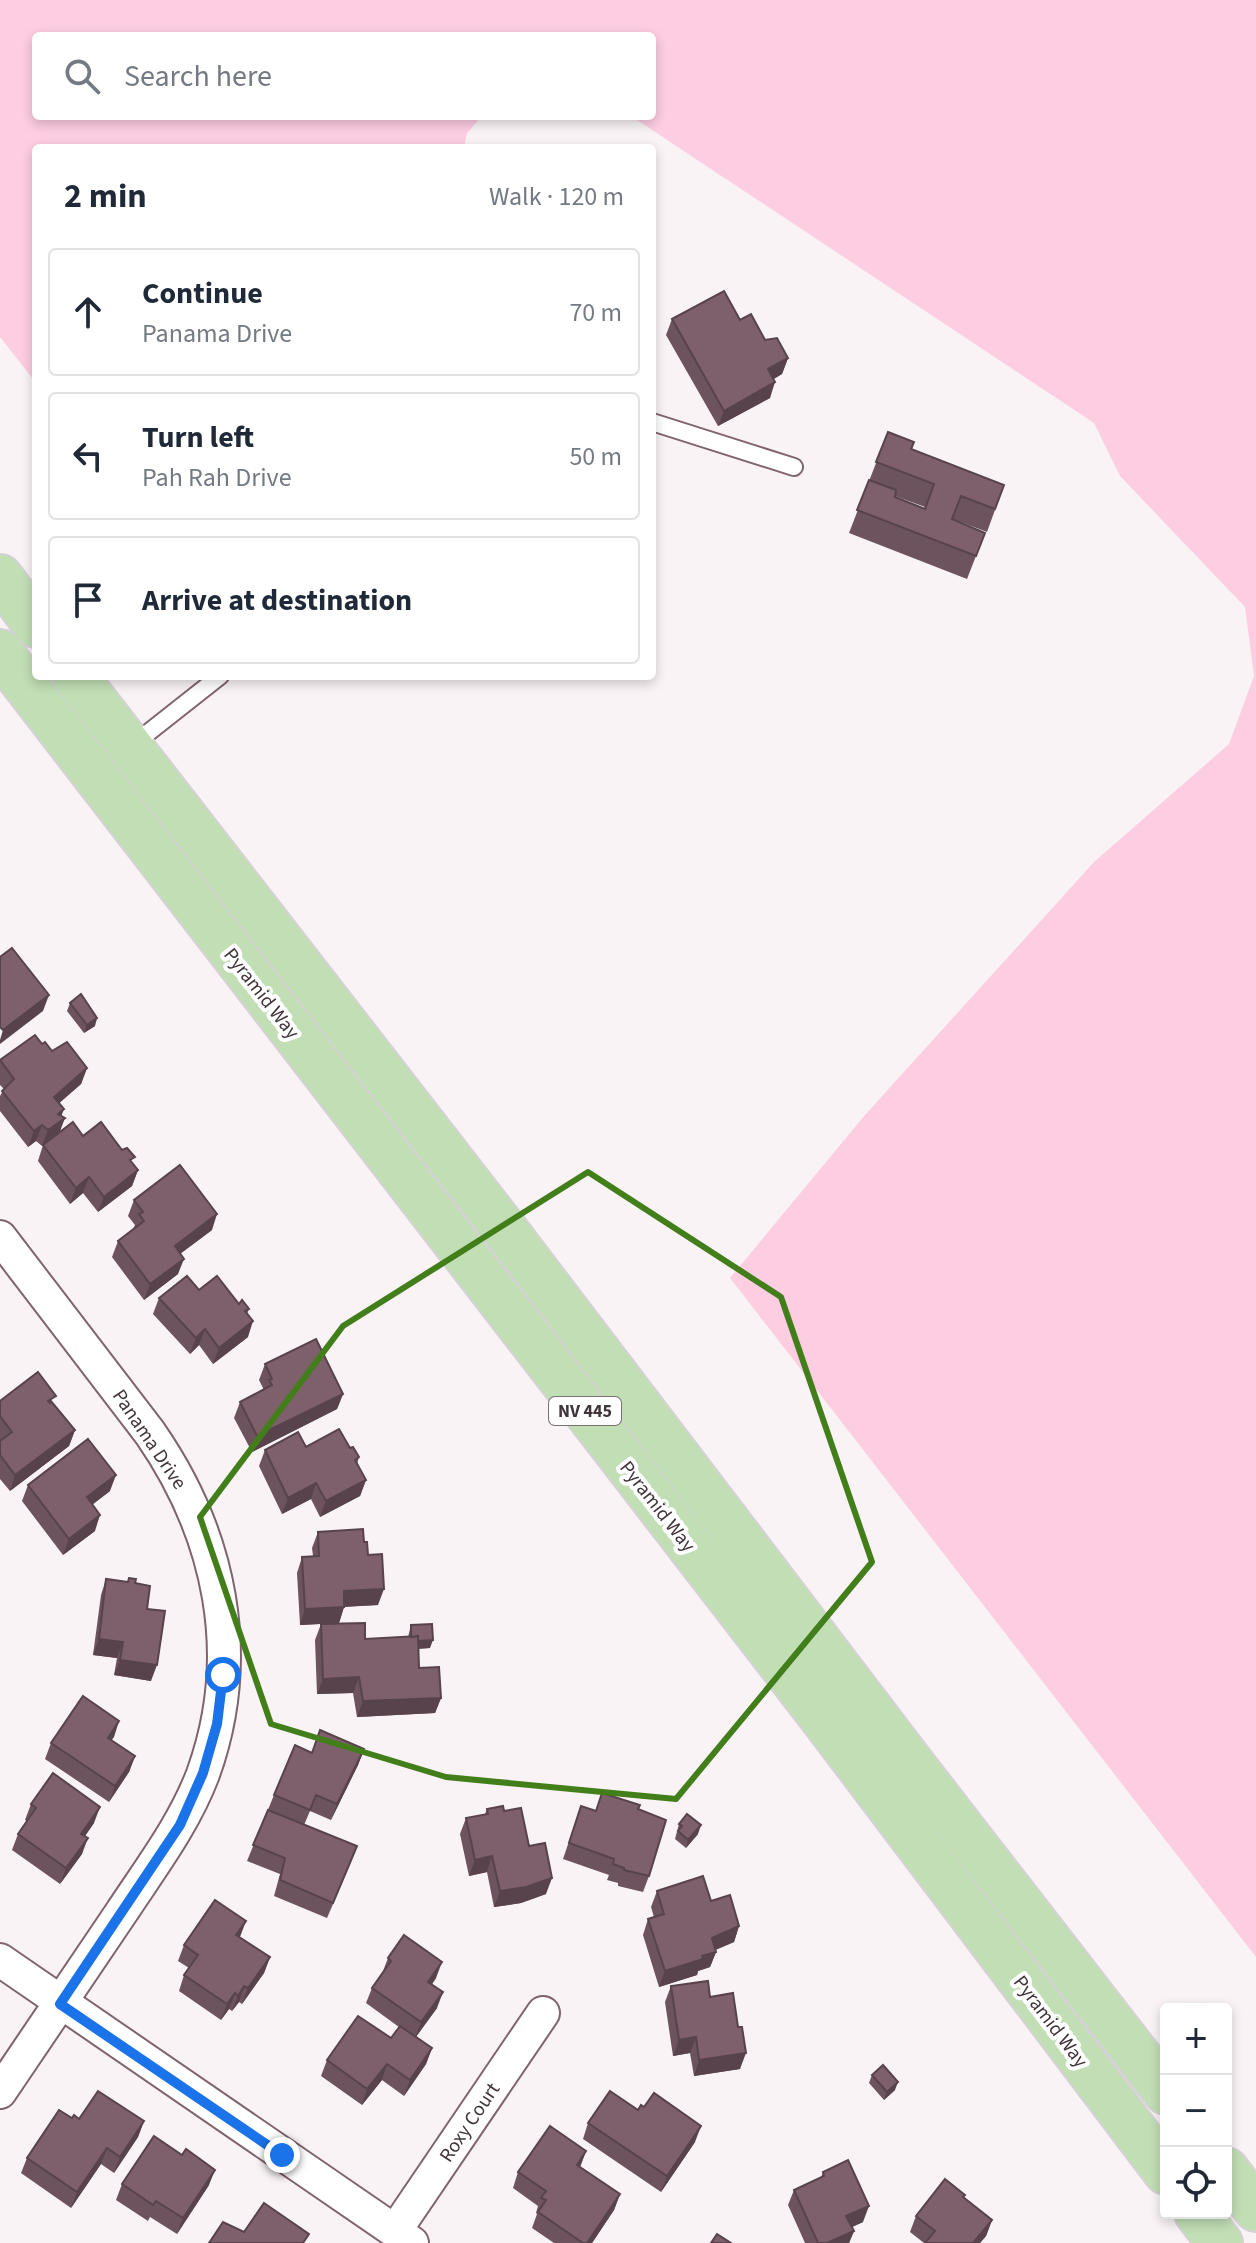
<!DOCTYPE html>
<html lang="en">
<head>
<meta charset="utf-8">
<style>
  body { margin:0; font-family:"Source Sans 3",sans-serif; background:#f2f2f3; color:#1f2937 }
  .controls { position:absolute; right:24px; bottom:24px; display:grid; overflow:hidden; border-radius:8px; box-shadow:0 4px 12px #0003 }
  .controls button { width:72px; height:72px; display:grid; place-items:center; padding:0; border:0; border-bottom:2px solid #e0e1e3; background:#fff; color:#1f2937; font:40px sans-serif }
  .stop { position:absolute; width:24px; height:24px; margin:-18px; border:6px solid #1a73e8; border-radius:50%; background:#fff }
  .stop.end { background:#1a73e8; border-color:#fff; box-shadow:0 2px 8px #0008 }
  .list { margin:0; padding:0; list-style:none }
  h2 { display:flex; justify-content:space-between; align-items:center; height:104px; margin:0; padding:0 32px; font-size:34px }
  h2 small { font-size:26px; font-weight:400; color:#747a83 }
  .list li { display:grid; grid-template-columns:52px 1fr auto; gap:24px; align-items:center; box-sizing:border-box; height:128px; margin:0 16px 16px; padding:0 16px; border:2px solid #e0e1e3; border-radius:8px }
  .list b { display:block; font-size:30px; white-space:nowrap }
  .list p { margin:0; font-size:26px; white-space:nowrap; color:#747a83 }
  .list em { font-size:26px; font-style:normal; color:#747a83 }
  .icon { flex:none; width:44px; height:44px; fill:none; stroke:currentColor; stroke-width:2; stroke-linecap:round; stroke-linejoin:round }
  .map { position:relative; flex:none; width:1256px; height:2243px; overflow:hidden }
  .search { position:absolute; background:#fff; box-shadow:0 4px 12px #0003; left:32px; top:32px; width:624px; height:88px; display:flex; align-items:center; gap:20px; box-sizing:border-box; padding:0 28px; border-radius:8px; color:#747a83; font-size:30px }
  .panel { position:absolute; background:#fff; box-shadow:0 4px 12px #0003; left:32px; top:144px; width:624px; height:536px; border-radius:8px }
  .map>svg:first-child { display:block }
</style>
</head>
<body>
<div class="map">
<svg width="1256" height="2243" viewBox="0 0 1256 2243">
  <rect width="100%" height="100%" fill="#faf3f6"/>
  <!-- green -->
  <path fill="#fdcde2" d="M 0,0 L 1256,0 L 1256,1957 L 730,1278 L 865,1115 L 1094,862 L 1229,744 L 1254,676 L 1245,607 L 1120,476 L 1094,423 L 631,116 L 652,116 L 652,36 L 36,36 L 36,116 L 482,116 L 467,133 L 464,148 L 36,148 L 36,383 L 0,337 Z"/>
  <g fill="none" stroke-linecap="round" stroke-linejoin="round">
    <!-- service casing -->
    <g stroke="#7f636f" stroke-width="20">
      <g id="service">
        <path d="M 652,422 L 794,467"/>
        <path d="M 130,747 L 220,676"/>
      </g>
    </g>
    <!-- minor casing -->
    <g stroke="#7f636f" stroke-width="36">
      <g id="minor">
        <path d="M 0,1237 L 150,1433 C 220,1534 246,1655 203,1774 C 184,1824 152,1866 123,1910 C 82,1971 41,2032 0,2092"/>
        <path d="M 0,1960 L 412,2243"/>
        <path d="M 395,2231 L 543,2013"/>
      </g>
    </g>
    <!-- primary casing -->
    <g stroke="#d5d2d4" stroke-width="48">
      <g id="primary">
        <path d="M 0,577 L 36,625"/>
        <path d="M 0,652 L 818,1712 L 1166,2172"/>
        <path d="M 75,676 L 505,1230 L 911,1763 L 1166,2092"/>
        <path d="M 1226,2170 L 1256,2209"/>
        <path d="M 1197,2213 L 1220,2243"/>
      </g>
    </g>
    <!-- service -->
    <use href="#service" stroke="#fff" stroke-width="16"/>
    <!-- minor -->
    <use href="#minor" stroke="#fff" stroke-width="32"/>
    <!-- primary -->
    <use href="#primary" stroke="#c1deb5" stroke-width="44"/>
  </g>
  <!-- wall -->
  <g fill="#6c535d" fill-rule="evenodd">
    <path d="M 672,319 L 740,320 L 765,340 L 788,358 L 782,374 L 774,379 L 770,398 L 718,426 L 666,335 Z"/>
    <path d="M 888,432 L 914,442 L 912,449 L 1004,485 L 987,532 L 953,519 L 952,520 L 985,533 L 967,579 L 849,533 ZM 895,496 L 925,507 L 925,509 L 895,497 Z"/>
    <path d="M 70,1003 L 95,1026 L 84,1033 L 67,1011 Z"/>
    <path d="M 42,1044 L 52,1051 L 87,1068 L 81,1084 L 59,1103 L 61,1116 L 60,1132 L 83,1136 L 132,1163 L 138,1170 L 132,1186 L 98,1212 L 83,1193 L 70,1204 L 38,1161 L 43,1145 L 49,1141 L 42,1146 L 36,1141 L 28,1147 L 0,1111 L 0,1096 L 4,1089 L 0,1085 L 0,1060 Z"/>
    <path d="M 134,1200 L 212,1230 L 180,1254 L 178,1274 L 144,1300 L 112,1257 L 118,1241 L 133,1229 L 135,1225 L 128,1216 Z"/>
    <path d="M 159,1298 L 239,1304 L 249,1309 L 247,1314 L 248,1337 L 213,1364 L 199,1345 L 190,1354 L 153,1314 Z"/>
    <path d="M 265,1364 L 343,1394 L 337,1409 L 252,1452 L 234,1418 L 240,1402 L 264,1390 L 259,1380 Z"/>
    <path d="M 0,1401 L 53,1404 L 75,1430 L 69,1446 L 10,1491 L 0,1479 Z"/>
    <path d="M 306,1447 L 350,1448 L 359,1457 L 357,1464 L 366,1480 L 360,1496 L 320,1517 L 311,1499 L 282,1514 L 259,1466 L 265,1450 Z"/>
    <path d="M 28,1485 L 110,1491 L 92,1505 L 95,1531 L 63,1555 L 22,1501 Z"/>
    <path d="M 318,1532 L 364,1542 L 368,1555 L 378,1605 L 344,1607 L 339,1623 L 300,1625 L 297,1573 L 302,1557 L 313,1556 L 312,1548 Z"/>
    <path d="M 106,1579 L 135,1583 L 147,1609 L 151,1681 L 114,1675 L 117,1658 L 93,1655 L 101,1595 Z"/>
    <path d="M 321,1624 L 365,1639 L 408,1637 L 411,1625 L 430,1648 L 418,1649 L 419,1668 L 441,1698 L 435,1713 L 357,1717 L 353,1693 L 317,1694 L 315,1640 Z"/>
    <path d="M 119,1721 L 111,1740 L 135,1756 L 129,1772 L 109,1802 L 45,1759 L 51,1743 Z"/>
    <path d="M 364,1749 L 358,1765 L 331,1820 L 310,1811 L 304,1825 L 357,1846 L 327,1918 L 274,1896 L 280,1874 L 247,1861 L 274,1795 L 312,1753 Z"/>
    <path d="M 31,1804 L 94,1823 L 85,1836 L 82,1854 L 60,1884 L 12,1850 L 18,1834 L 27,1821 L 25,1820 Z"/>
    <path d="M 581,1806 L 596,1811 L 638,1809 L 649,1876 L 643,1892 L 618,1886 L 618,1883 L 607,1880 L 609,1875 L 563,1859 Z"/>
    <path d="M 487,1809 L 504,1811 L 529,1846 L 546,1894 L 521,1903 L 494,1907 L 487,1872 L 469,1876 L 460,1834 L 466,1818 L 485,1814 Z"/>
    <path d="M 679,1824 L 698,1834 L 686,1848 L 675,1839 Z"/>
    <path d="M 657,1891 L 739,1926 L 734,1942 L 715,1950 L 716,1952 L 710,1967 L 698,1971 L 697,1975 L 659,1987 L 643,1935 L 648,1919 L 654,1917 L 651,1907 Z"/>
    <path d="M 240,1937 L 270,1957 L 264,1973 L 242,2004 L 239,2002 L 232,2011 L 229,2009 L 221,2020 L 179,1991 L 184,1975 L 189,1968 L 178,1961 L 184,1945 Z"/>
    <path d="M 388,1958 L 436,1978 L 432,1984 L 437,2008 L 416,2037 L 432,2048 L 426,2064 L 404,2096 L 382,2080 L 362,2105 L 321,2076 L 327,2060 L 391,2038 L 399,2027 L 366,2003 L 372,1988 L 383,1971 Z"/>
    <path d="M 671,1986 L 710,1997 L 740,2069 L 694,2076 L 690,2053 L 673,2056 L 665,2002 Z"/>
    <path d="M 872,2075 L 895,2090 L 884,2100 L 869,2083 Z"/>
    <path d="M 638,2110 L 695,2142 L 661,2192 L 583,2139 L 588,2123 Z"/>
    <path d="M 72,2118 L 144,2121 L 138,2137 L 114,2173 L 101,2164 L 71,2208 L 21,2173 L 27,2158 Z"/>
    <path d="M 586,2151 L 580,2167 L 620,2194 L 614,2210 L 592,2243 L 554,2243 L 532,2228 L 537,2214 L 536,2213 L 538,2206 L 513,2188 L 518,2172 Z"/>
    <path d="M 823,2172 L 863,2222 L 852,2227 L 854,2231 L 849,2243 L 805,2243 L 788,2205 L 794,2190 L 821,2178 Z"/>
    <path d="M 122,2184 L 209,2185 L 177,2234 L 150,2217 L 148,2221 L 116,2200 Z"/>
    <path d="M 964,2198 L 992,2220 L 986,2236 L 980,2243 L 924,2243 L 910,2232 L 916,2216 Z"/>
  </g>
  <!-- shaded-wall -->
  <g fill="#58434c">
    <path d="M 788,358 L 782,374 L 762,385 L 768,369 Z"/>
    <path d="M 775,382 L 770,398 L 718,426 L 724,411 Z"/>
    <path d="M 49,995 L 43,1011 L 0,1044 L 0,1040 L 3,1030 Z"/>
    <path d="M 97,1018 L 95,1026 L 84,1033 L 87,1025 Z"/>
    <path d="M 87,1068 L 81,1084 L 48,1113 L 54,1097 Z"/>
    <path d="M 64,1109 L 59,1122 L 65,1118 L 59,1134 L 42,1146 L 48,1130 L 58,1114 Z"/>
    <path d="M 42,1125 L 36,1141 L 28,1147 L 34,1131 Z"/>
    <path d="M 138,1170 L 132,1186 L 98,1212 L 104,1197 Z"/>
    <path d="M 89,1177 L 83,1193 L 70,1204 L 76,1188 Z"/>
    <path d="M 217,1214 L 212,1230 L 169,1262 L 175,1246 Z"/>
    <path d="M 184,1259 L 178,1274 L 144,1300 L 150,1284 Z"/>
    <path d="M 253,1321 L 248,1337 L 213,1364 L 219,1348 Z"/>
    <path d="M 205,1329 L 199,1345 L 190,1354 L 196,1338 Z"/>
    <path d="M 343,1394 L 337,1409 L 252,1452 L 257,1436 Z"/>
    <path d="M 75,1430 L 69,1446 L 10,1491 L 15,1475 Z"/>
    <path d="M 116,1475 L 110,1491 L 81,1513 L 87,1497 Z"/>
    <path d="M 366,1480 L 360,1496 L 320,1517 L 326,1501 Z"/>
    <path d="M 316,1483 L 311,1499 L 282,1514 L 288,1498 Z"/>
    <path d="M 100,1515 L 95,1531 L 63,1555 L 69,1539 Z"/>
    <path d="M 384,1589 L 378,1605 L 338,1607 L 344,1591 Z"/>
    <path d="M 344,1607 L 339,1623 L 300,1625 L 305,1609 Z"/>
    <path d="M 99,1639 L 123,1642 L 117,1658 L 93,1655 Z"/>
    <path d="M 433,1640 L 430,1648 L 408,1649 L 411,1641 Z"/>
    <path d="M 120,1660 L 157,1665 L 151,1681 L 114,1675 Z"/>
    <path d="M 359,1677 L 353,1693 L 317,1694 L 323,1679 Z"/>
    <path d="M 441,1698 L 435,1713 L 357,1717 L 363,1701 Z"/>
    <path d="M 119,1721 L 114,1737 L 102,1754 L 108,1738 Z"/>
    <path d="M 364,1749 L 358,1765 L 331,1820 L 337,1804 Z"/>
    <path d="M 135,1756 L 129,1772 L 109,1802 L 115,1786 Z"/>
    <path d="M 100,1807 L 94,1823 L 76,1849 L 81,1834 Z"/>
    <path d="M 701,1825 L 698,1834 L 686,1848 L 688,1840 Z"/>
    <path d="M 88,1838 L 82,1854 L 60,1884 L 66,1868 Z"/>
    <path d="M 357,1846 L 351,1862 L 327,1918 L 333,1903 Z"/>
    <path d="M 492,1856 L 487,1872 L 469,1876 L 475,1860 Z"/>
    <path d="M 552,1878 L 546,1894 L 521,1903 L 494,1907 L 500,1891 Z"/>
    <path d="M 246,1921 L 240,1937 L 236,1935 Z"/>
    <path d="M 739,1926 L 734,1942 L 706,1954 L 712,1938 Z"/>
    <path d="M 716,1952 L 710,1967 L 698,1971 L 697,1975 L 659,1987 L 665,1971 Z"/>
    <path d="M 270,1957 L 264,1973 L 242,2004 L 248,1988 Z"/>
    <path d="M 442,1962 L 436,1978 L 423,1998 L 428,1982 Z"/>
    <path d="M 244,1986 L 239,2002 L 232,2011 L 238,1996 Z"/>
    <path d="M 443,1992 L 437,2008 L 415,2038 L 421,2022 Z"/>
    <path d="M 235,1993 L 229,2009 L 221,2020 L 227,2004 Z"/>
    <path d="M 696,2037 L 690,2053 L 673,2056 L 679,2040 Z"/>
    <path d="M 432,2048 L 426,2064 L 404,2096 L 410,2080 Z"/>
    <path d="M 746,2053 L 740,2069 L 694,2076 L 699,2060 Z"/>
    <path d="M 387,2064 L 382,2080 L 362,2105 L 367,2089 Z"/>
    <path d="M 898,2082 L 895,2090 L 884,2100 L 887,2092 Z"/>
    <path d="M 144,2121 L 138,2137 L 114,2173 L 120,2157 Z"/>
    <path d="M 701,2126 L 695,2142 L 661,2192 L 667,2176 Z"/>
    <path d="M 107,2148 L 101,2164 L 71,2208 L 77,2192 Z"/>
    <path d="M 586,2151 L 580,2167 L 577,2165 Z"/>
    <path d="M 215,2170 L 209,2185 L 177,2234 L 183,2218 Z"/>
    <path d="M 620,2194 L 614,2210 L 592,2243 L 587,2243 Z"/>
    <path d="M 869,2206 L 863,2222 L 841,2232 L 846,2216 Z"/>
    <path d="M 992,2220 L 986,2236 L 980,2243 L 973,2243 Z"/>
    <path d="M 854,2231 L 849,2243 L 827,2243 Z"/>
  </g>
  <!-- building -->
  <g fill="#7d606c" stroke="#58434c" stroke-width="2">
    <path d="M 724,291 L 740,320 L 751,314 L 765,340 L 777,338 L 788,358 L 768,369 L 775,382 L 724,411 L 672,319 Z"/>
    <path d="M 888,432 L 914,442 L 911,449 L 1004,485 L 995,509 L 961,496 L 952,519 L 985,533 L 976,556 L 857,510 L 869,480 L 896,490 L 895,497 L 925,509 L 934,484 L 876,462 Z"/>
    <path d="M 12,948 L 49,995 L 3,1030 L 0,1027 L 0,957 Z"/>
    <path d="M 81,994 L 97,1018 L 87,1025 L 70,1003 Z"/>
    <path d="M 35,1035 L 42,1044 L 45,1042 L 52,1051 L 67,1042 L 87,1068 L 54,1097 L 64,1109 L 58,1114 L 65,1118 L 48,1130 L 42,1125 L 34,1131 L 2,1091 L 14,1079 L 0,1060 Z"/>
    <path d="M 73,1122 L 83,1136 L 101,1122 L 122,1150 L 127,1148 L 135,1157 L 130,1160 L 138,1170 L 104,1197 L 89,1177 L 76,1188 L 43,1145 Z"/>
    <path d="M 180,1165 L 217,1214 L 175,1246 L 184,1259 L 150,1284 L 118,1241 L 144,1221 L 139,1214 L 143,1212 L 134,1200 Z"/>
    <path d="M 187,1276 L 199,1290 L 217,1276 L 239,1304 L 242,1300 L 249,1309 L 245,1311 L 253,1321 L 219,1348 L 205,1329 L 196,1338 L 159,1298 Z"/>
    <path d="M 316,1339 L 343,1394 L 257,1436 L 240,1402 L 272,1385 L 269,1380 L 272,1379 L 265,1364 Z"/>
    <path d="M 38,1372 L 56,1396 L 48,1401 L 50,1403 L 51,1401 L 75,1430 L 15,1475 L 0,1455 L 0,1441 L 12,1432 L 0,1416 L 0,1401 Z"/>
    <path d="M 339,1429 L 350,1448 L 353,1447 L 359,1457 L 355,1460 L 366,1480 L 326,1501 L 316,1483 L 288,1498 L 265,1450 L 298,1432 L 306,1447 Z"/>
    <path d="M 88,1439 L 116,1475 L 87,1497 L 100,1515 L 69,1539 L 28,1485 Z"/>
    <path d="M 363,1529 L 364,1542 L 367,1542 L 368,1555 L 382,1554 L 384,1589 L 344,1591 L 344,1607 L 305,1609 L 302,1557 L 319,1556 L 318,1532 Z"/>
    <path d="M 129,1578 L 136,1579 L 135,1583 L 150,1586 L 147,1609 L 165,1611 L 157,1665 L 120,1660 L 123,1642 L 99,1639 L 106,1579 L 128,1582 Z"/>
    <path d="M 365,1623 L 365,1639 L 418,1636 L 419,1668 L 439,1667 L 441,1698 L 363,1701 L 359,1677 L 323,1679 L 321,1624 Z"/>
    <path d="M 432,1624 L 433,1640 L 418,1641 L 418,1636 L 411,1637 L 411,1625 Z"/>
    <path d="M 83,1696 L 119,1721 L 108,1738 L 135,1756 L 115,1786 L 51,1743 Z"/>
    <path d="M 320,1730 L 364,1749 L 337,1804 L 316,1795 L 310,1810 L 274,1795 L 295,1745 L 312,1753 Z"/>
    <path d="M 53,1773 L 100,1807 L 81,1834 L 88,1838 L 66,1868 L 18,1834 L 36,1808 L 31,1804 Z"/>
    <path d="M 602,1793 L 640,1805 L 638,1809 L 666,1820 L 649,1876 L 624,1870 L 624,1868 L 613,1864 L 614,1859 L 569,1843 L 581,1806 L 596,1811 Z"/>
    <path d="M 503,1806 L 504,1811 L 521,1808 L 529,1846 L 545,1843 L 552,1878 L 526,1887 L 500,1891 L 492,1856 L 475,1860 L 466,1818 L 488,1814 L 487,1809 Z"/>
    <path d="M 268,1810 L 357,1846 L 333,1903 L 280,1880 L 285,1858 L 253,1845 Z"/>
    <path d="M 687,1814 L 701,1825 L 688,1840 L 678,1831 L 682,1826 L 679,1824 Z"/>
    <path d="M 703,1876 L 711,1901 L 730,1895 L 739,1926 L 712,1938 L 716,1952 L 702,1956 L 703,1959 L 665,1971 L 648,1919 L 664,1914 L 657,1891 Z"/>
    <path d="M 215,1900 L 246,1921 L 236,1935 L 270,1957 L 248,1988 L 244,1986 L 238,1996 L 235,1993 L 227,2004 L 184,1975 L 198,1955 L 184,1945 Z"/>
    <path d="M 404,1935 L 442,1962 L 428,1982 L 443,1992 L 421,2022 L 372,1988 L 391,1961 L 388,1958 Z"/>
    <path d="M 708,1981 L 710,1997 L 733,1993 L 738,2027 L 742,2027 L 746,2053 L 699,2060 L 696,2037 L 679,2040 L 671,1986 Z"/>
    <path d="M 358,2016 L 391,2038 L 400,2026 L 432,2048 L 410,2080 L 387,2064 L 367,2089 L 327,2060 Z"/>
    <path d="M 883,2065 L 898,2082 L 887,2092 L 872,2075 Z"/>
    <path d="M 98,2091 L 144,2121 L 120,2157 L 107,2148 L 77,2192 L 27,2158 L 59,2110 L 72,2118 L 74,2115 L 79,2119 Z"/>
    <path d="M 610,2091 L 638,2110 L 641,2105 L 644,2107 L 654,2093 L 701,2126 L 667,2176 L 588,2123 Z"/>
    <path d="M 550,2126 L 586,2151 L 577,2165 L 620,2194 L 587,2243 L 583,2243 L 538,2212 L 546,2200 L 541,2198 L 546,2191 L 518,2172 Z"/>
    <path d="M 154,2136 L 182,2155 L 186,2149 L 215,2170 L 183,2218 L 156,2201 L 153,2205 L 122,2184 Z"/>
    <path d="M 848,2160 L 869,2206 L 846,2216 L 854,2231 L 827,2243 L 818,2243 L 794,2190 L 824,2176 L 823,2172 Z"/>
    <path d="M 945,2179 L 965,2195 L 963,2197 L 992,2220 L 973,2243 L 925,2243 L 935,2231 L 916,2216 Z"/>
    <path d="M 264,2203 L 309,2234 L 303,2243 L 209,2243 L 223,2222 L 244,2232 Z"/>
    <path d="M 717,2234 L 731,2243 L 711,2243 Z"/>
  </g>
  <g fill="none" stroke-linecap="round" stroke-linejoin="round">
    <!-- route -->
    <path stroke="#1a73e8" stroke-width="10" d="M 223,1675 L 217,1724 L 203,1773 L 180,1825 L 60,2004 L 282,2155"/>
  </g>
  <!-- marked area -->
  <path fill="none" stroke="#427f1b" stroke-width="6" stroke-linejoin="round" d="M 588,1172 L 781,1297 L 872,1562 L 676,1799 L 446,1777 L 271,1724 L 200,1517 L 343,1326 Z"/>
  <g text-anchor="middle" stroke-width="8" stroke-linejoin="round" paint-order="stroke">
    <!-- shield labels -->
    <rect fill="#fff" stroke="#7a7175" stroke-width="2" x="549" y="1397" width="72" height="28" rx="6"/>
    <g font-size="18" font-weight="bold" fill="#41343a">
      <text x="585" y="1417">NV 445</text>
    </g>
    <!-- street labels -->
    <g font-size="20" fill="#41343a" stroke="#fff">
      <text transform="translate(262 993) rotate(52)" y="7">Pyramid Way</text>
      <text transform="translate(150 1439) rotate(56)" y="7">Panama Drive</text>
      <text transform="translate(658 1506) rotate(52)" y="7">Pyramid Way</text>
      <text transform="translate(1051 2021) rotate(53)" y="7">Pyramid Way</text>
      <text transform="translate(469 2122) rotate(-56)" y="7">Roxy Court</text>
    </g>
  </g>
</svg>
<div class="controls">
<button>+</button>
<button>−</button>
<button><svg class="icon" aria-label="locate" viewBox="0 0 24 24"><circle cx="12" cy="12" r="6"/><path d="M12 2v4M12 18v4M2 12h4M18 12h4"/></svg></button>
</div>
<div class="stop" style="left:223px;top:1675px"></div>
<div class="stop end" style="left:282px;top:2155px"></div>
<div class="search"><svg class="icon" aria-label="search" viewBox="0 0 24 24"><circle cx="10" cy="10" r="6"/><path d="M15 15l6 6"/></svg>Search here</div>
<section class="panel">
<h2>2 min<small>Walk · 120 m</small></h2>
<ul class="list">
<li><svg class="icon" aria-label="ahead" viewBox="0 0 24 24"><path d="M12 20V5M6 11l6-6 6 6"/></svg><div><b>Continue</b><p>Panama Drive</p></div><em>70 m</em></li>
<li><svg class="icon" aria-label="left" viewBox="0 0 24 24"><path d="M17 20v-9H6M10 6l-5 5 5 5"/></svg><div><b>Turn left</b><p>Pah Rah Drive</p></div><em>50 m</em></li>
<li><svg class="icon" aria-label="arrive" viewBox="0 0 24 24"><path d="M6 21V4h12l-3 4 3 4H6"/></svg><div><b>Arrive at destination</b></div></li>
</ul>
</section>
</div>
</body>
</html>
